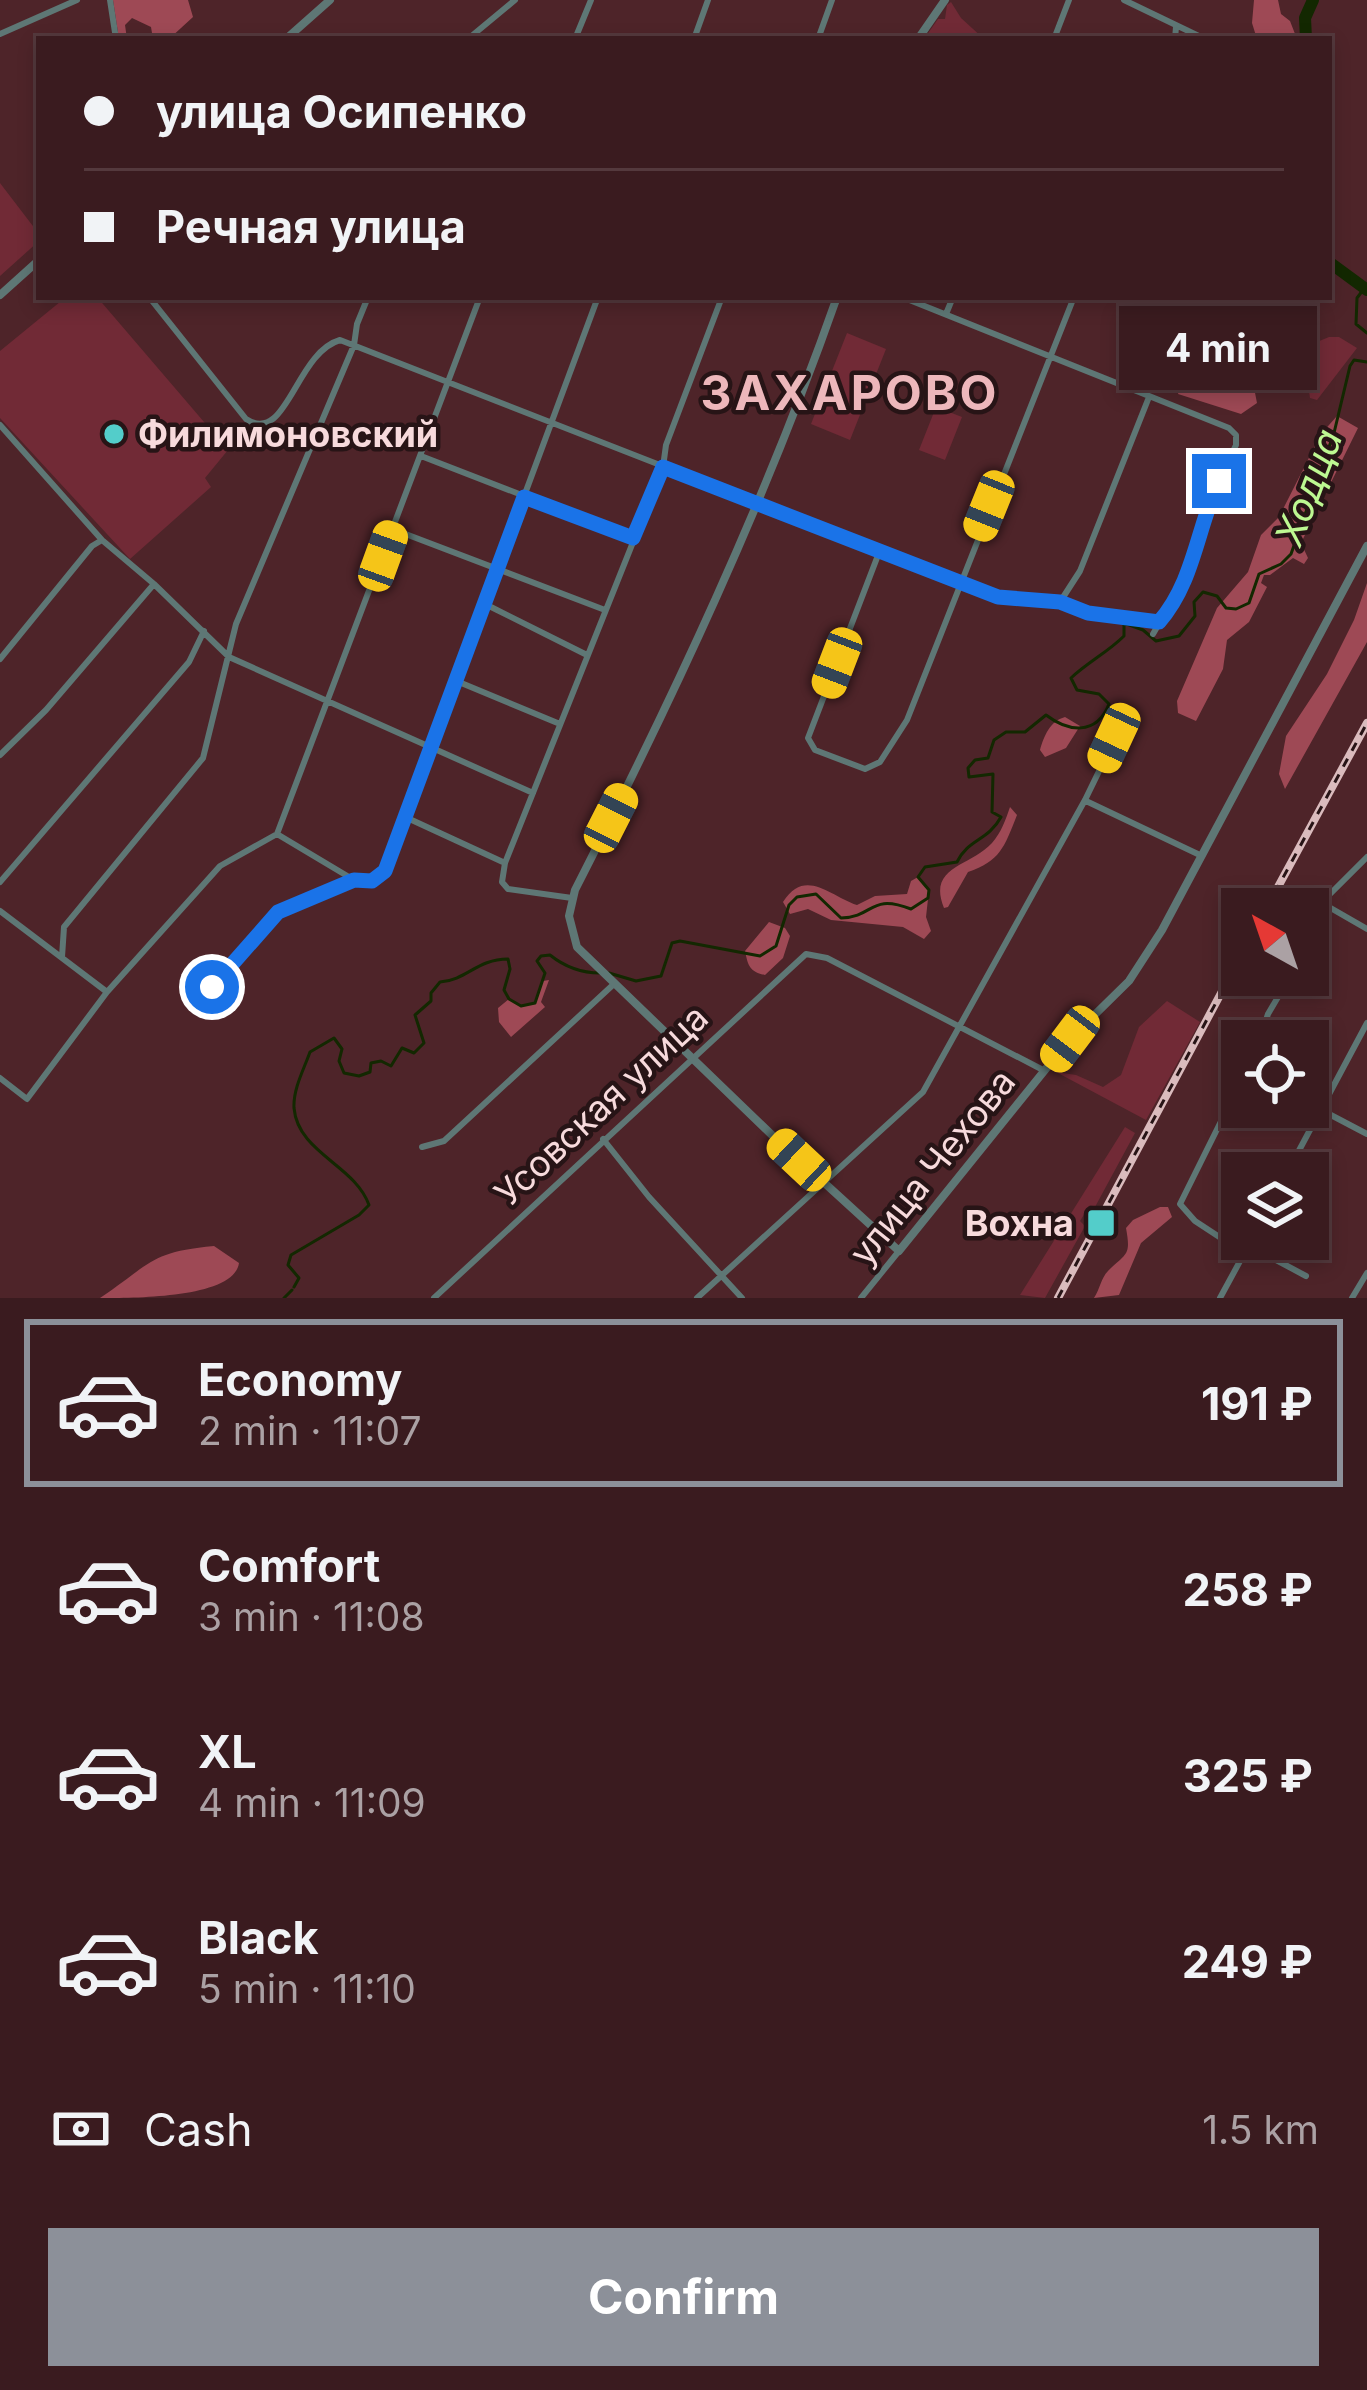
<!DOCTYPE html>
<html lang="en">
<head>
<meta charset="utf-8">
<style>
	body { margin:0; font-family:Inter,sans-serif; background:#45282c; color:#f1f3f6; height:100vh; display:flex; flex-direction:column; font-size:45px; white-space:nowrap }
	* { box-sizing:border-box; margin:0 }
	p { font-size:39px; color:#aba1a4 }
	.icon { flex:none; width:66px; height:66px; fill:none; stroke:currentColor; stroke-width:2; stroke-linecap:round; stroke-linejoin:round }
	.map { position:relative; height:1298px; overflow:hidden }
	.details { display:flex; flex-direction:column; background:#3a1b1f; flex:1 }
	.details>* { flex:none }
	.top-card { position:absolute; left:36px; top:36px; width:1296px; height:264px; border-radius:0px; box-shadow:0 6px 18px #0003,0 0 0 3px #54393d; display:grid; align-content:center; height:264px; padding:0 48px; background:#3a1b1f }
	.needle { width:78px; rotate:320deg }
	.fabs { position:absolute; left:1221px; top:888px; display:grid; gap:24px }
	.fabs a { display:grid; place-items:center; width:108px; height:108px; border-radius:0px; background:#3a1b1f; box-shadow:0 6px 18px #0003,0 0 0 3px #54393d; font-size:60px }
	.end { position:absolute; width:54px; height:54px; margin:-27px; border:15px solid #1a73e8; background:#fff; box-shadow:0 0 0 6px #fff }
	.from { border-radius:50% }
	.bubble { position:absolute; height:84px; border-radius:0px; background:#3a1b1f; box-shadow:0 6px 18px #0003,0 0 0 3px #54393d; font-size:39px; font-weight:700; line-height:84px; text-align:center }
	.car { position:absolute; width:36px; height:72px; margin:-36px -18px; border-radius:15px; box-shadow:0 0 9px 3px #0007; background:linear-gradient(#f5c518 24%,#345 0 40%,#f5c518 0 76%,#345 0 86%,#f5c518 0) }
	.top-card b { display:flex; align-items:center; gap:42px; height:114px; font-size:45px }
	.top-card b+b { border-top:3px solid #54393d }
	.top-card i { width:30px; height:30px; background:#f1f3f6 }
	ul { padding:21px 0 0; list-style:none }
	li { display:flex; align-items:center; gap:36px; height:168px; margin:0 24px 18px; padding:0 24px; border:6px solid transparent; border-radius:0px }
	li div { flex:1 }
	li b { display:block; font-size:45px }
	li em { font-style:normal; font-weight:700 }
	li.current { border-color:#8c9099 }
	li>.icon { width:108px; height:108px; stroke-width:1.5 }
	.pay { display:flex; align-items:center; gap:30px; height:132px; padding:0 48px; font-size:45px }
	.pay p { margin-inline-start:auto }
	.cta { display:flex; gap:24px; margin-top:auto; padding:24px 48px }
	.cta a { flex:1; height:138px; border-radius:0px; background:#8c9099; color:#fff; font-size:48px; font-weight:700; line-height:138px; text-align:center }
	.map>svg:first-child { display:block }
	.green { fill:#712a36 }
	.forest { fill:#9e4955 }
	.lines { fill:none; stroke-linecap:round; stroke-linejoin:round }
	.stream { stroke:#132801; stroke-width:3 }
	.river { stroke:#132801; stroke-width:12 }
	.minor { stroke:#5e7775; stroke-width:6 }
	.tertiary { stroke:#5e7775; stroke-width:8 }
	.rail-casing { stroke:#dabbbd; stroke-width:8 }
	.rail { stroke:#271416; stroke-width:3; stroke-dasharray:9; stroke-linecap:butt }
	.route { stroke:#1a73e8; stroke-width:15 }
	.poi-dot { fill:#53cdca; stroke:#271416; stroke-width:4.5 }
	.labels { text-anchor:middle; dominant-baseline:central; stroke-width:9; stroke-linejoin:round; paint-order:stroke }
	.poi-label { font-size:36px; font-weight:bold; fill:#f7dadc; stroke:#271416; text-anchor:start }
	.street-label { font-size:36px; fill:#f7dadc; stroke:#271416 }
	.water-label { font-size:39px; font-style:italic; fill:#bdf892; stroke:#271416 }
	.district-label { font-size:48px; font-weight:bold; letter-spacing:3px; fill:#edb7bb; stroke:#271416 }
</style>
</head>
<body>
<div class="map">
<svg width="1367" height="1298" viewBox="0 0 1367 1298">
	<rect width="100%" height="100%" fill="#4e2429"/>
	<!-- green -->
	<path class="green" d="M951 2 961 18 984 39H924L938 19H945L947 5Z
		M0 183 39 234V241L0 276Z
		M66 297H97L228 450 205 478 211 487 130 559 0 418V351Z
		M847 333 886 349 850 440 811 424Z
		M1329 337H1339L1357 348 1317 400 1310 398 1306 371 1317 342Z
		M936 407 962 417 945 460 919 450Z
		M1167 1001 1200 1022 1146 1120 1056 1072 1076 1075 1103 1087 1121 1075 1139 1027Z
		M1125 1127 1135 1133 1095 1207 1090 1205 1080 1221 1085 1226 1045 1298 1020 1295Z"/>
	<!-- forest -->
	<path class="forest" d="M113 0H188L193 17 169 39H153L151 27 132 18 125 25 127 39H119Z
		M1254 0H1278L1281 14 1290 21 1297 39H1257L1252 23Z
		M1247 352 1257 403 1241 414 1178 394C1187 370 1223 356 1247 352Z
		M1337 416 1358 428 1301 543 1308 558 1304 564 1293 558 1270 575H1264L1261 583 1267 587 1249 622 1227 640 1223 669 1196 721 1178 713 1177 701 1217 608 1248 572 1261 535 1279 517 1321 434Z
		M1367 583V642L1285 789 1279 774 1286 736 1327 674 1354 620Z
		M1065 717 1080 726 1066 748 1045 757 1040 750C1044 736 1050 721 1065 717Z
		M1010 807 1017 815C1004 848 1000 861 968 872L948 907 944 908C927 866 970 867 992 843 1001 833 1006 819 1010 807Z
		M918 877 929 890 926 917 931 931 924 939 903 927 831 920 808 909 790 914 783 902C805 867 830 896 857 905L875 896 907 894 911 881Z
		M769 922 785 928 790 936 783 958 765 975C750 972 748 966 745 951Z
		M549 980 541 1002 545 1007 511 1037 499 1022 498 1008 509 999 521 1006 534 1003 543 981Z
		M1160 1207H1168L1172 1217 1141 1243 1119 1295 1094 1298C1100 1289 1101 1278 1108 1271 1127 1252 1131 1256 1126 1228L1133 1220Z
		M214 1246 239 1263C234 1298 137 1298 100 1298 151 1264 149 1252 214 1246Z"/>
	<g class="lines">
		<!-- stream -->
		<path class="stream" d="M1363 290 1357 298 1356 324 1367 333
			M609 973 636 981 661 976 672 943 680 941 760 956 776 946 789 905 797 897 816 894 841 918C875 917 869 893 911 909L928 898 929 890 918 877 925 867 957 862C968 839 988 841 1001 817L992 812 993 774 969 777 968 768 975 760 988 758 994 740 1006 732H1025L1046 715C1067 731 1096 737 1109 704L1099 694 1077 690 1071 678C1088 662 1108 652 1124 636V623L1143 630 1156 641 1179 636 1195 616 1194 602 1203 592 1217 596 1226 608 1236 609 1249 603 1259 574 1281 564 1291 554 1334 433 1350 366 1354 360 1367 362
			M294 1287 299 1278 288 1265 291 1255 359 1215 369 1205C355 1165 298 1153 294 1108 293 1089 304 1069 310 1052L334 1038 342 1049 339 1061 344 1073 359 1076 370 1072 371 1063 381 1061 391 1066 402 1048 414 1053 424 1043 415 1015 431 1001V993L440 982C467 980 477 959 508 959L510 969 504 990 509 999 521 1006 535 1003 545 973 537 961 541 956 550 955C565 967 580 973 600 973
			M284 1298 292 1290"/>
		<!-- river -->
		<path class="river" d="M1306 39 1305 18 1313 0
			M1329 262 1367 290"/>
		<!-- minor -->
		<path class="minor" d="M110 0 116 39
			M1124 0 1205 39
			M0 34 77 0
			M468 39 515 0
			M575 39 591 0
			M694 39 708 0
			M818 39 832 0
			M1054 39 1069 0
			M1175 39 1176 27
			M149 297 246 419C287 446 295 353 340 340L998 597 1060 602 1088 613 1159 623
			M902 297 1229 428 1236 435V445L1202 517 1189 572 1153 634
			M946 314 953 297
			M0 425 102 540 154 584 229 657 533 793
			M421 456 633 538
			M395 530 605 610
			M880 550 808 738 815 750 865 769 880 762 907 720 1074 297
			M1060 602 1080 571 1149 397
			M483 603 587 655
			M0 659 92 546 102 540
			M454 680 560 724
			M0 755 46 710 154 584
			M1086 801 1202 856
			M403 816 505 863
			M277 834 480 297
			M277 834 354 880
			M0 882 189 662 204 631
			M1308 895 1367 929
			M572 898 508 889 502 882 505 863 663 467 666 445 722 297
			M0 911 107 992
			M1308 947 1322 902 1367 857
			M62 957 64 927 203 758 236 624 354 345 357 324 368 297
			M207 991 278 912 354 880 372 881 385 871 598 297
			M1259 1041 1268 1014 1291 975
			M0 1078 27 1099 107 992 220 866 277 834
			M1242 1079 1180 1204 1195 1221 1227 1242 1248 1245 1306 1276
			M1308 1103 1367 1134
			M603 1139 649 1197 742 1298
			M422 1147 444 1141 615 983
			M1287 1173 1367 1023
			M434 1298 806 954 827 958 1045 1071
			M697 1298 923 1092 1085 800 1124 720
			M861 1298 899 1251
			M1220 1298 1252 1239
			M1352 1298 1367 1273"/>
		<!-- tertiary -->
		<path class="tertiary" d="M286 39 330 0
			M918 39 945 0
			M0 295 39 260
			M837 297C765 502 674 696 575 890L569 916 577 947 773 1136 899 1251 1070 1039 1129 981 1162 930 1367 546"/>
		<!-- rail casing -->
		<g class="rail-casing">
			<path id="rail" d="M1266 909 1367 723
				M1058 1298 1242 954"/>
		</g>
		<!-- rail -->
		<use href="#rail" class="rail"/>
	</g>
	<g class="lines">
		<!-- route -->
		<path class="route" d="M212 987 278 912 354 880 372 881 385 871 524 497 633 538 663 467 998 597 1060 602 1088 613 1159 622C1194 582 1197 528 1219 481"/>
	</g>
	<!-- markers -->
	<g class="poi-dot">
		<circle cx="114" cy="434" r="12"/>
		<rect x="1086" y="1208" width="30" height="30" rx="6"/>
	</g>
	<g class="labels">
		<!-- poi labels -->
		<g class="poi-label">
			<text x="138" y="434">Филимоновский</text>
			<text x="1074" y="1223" text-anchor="end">Вохна</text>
		</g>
		<!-- street labels -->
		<g class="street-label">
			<text transform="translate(601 1105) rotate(-43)">Усовская улица</text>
			<text transform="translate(932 1167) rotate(-51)">улица Чехова</text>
		</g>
		<!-- water labels -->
		<g class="water-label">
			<text transform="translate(1308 487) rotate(-69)">Ходца</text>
		</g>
		<!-- district labels -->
		<g class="district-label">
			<text x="850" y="392">ЗАХАРОВО</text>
		</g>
	</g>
</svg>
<div class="fabs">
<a><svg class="needle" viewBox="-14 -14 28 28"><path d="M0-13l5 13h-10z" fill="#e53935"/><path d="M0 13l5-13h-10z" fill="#aba1a4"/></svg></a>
<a><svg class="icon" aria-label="locate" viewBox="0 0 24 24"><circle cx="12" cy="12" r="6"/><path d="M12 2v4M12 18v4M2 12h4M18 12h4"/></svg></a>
<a><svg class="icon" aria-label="layers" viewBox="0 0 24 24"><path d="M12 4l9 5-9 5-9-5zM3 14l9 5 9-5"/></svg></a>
</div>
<i class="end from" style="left:212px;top:987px"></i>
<i class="end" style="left:1219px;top:481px"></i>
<div class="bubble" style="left:1119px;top:306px;width:198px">4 min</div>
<i class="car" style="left:989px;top:506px;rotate:202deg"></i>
<i class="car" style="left:383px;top:556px;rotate:20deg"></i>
<i class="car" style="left:837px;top:663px;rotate:201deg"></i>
<i class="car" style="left:1114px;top:738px;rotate:205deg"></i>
<i class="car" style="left:611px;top:818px;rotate:27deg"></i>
<i class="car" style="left:1070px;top:1039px;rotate:217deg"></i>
<i class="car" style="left:799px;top:1160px;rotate:313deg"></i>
<div class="top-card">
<b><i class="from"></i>улица Осипенко</b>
<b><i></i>Речная улица</b>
</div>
</div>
<section class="details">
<ul>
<li class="current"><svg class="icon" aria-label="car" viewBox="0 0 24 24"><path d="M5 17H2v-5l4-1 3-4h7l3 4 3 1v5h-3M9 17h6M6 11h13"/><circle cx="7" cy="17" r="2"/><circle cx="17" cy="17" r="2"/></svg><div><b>Economy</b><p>2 min · 11:07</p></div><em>191 ₽</em></li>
<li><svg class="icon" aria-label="car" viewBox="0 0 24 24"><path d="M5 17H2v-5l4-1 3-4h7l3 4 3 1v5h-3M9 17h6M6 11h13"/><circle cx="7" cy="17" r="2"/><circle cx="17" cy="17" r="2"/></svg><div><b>Comfort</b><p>3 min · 11:08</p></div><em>258 ₽</em></li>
<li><svg class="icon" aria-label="car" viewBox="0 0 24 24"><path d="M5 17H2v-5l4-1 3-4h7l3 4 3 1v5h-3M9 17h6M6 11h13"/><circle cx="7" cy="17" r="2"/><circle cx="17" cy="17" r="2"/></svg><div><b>XL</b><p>4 min · 11:09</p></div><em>325 ₽</em></li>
<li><svg class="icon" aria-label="car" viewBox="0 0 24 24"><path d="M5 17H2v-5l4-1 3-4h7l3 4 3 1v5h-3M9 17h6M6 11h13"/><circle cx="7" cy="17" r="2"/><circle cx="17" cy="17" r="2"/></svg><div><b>Black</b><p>5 min · 11:10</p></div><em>249 ₽</em></li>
</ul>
<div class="pay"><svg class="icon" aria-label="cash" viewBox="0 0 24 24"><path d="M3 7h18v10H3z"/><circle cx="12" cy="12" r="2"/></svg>Cash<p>1.5 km</p></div>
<div class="cta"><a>Confirm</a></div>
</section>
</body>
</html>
